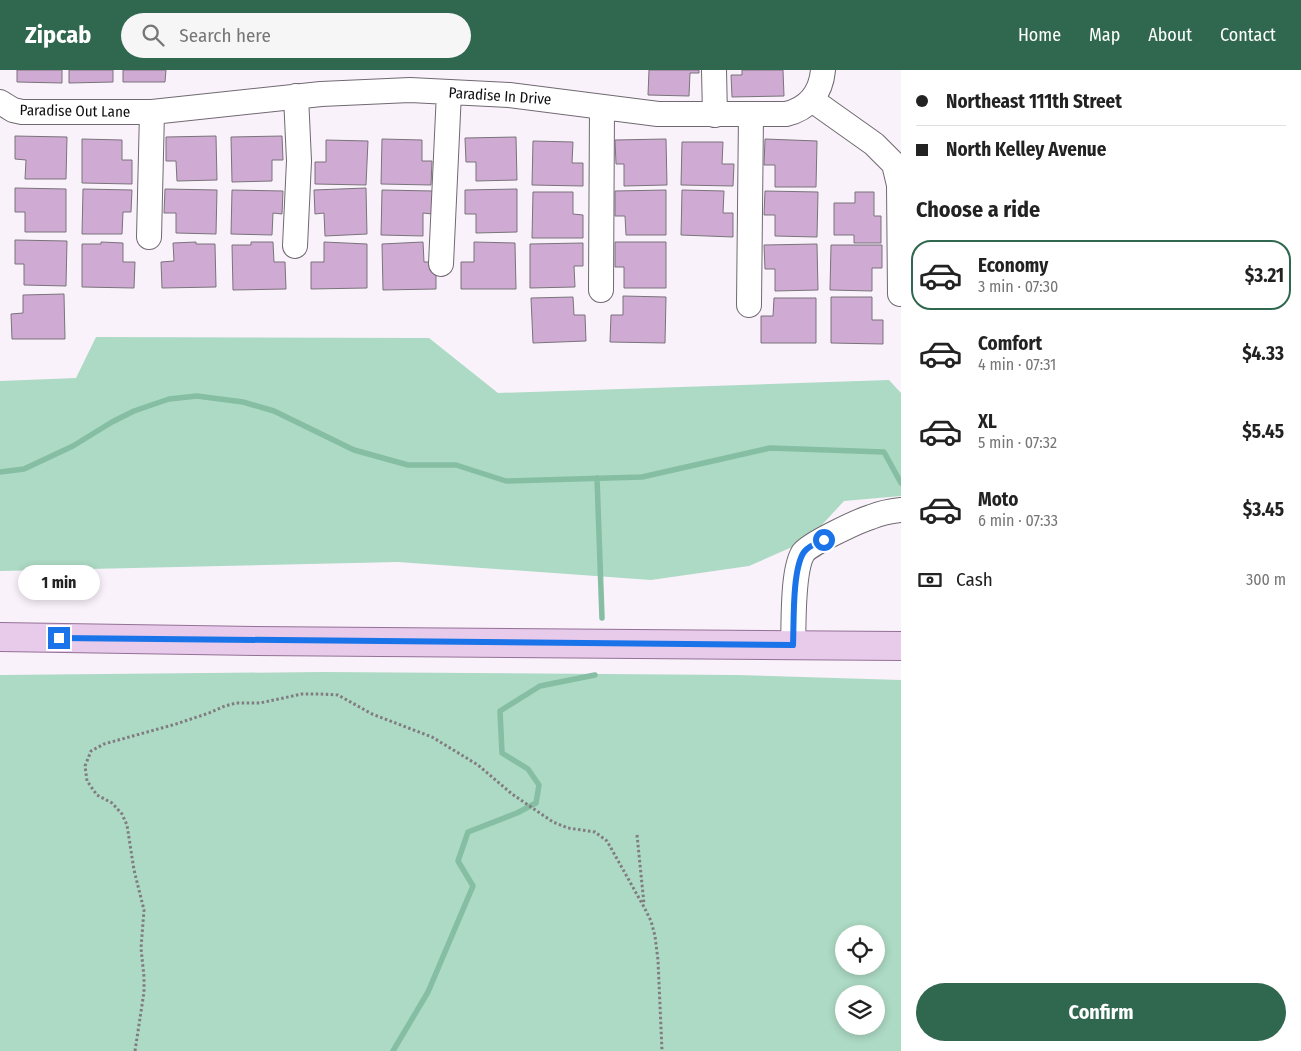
<!DOCTYPE html>
<html lang="en">
<head>
<meta charset="utf-8">
<style>
	body { margin:0; font-family:"Fira Sans Condensed",sans-serif; background:#f6f6f6; color:#222; height:100vh; display:flex; flex-direction:column; font-size:19px; white-space:nowrap }
	* { box-sizing:border-box; margin:0 }
	p { font-size:16px; color:#767676 }
	.icon { flex:none; width:28px; height:28px; fill:none; stroke:currentColor; stroke-width:2; stroke-linecap:round; stroke-linejoin:round }
	.map { position:relative; flex:1; overflow:hidden }
	.sheet { display:flex; flex-direction:column; background:#fff; width:400px }
	.sheet>* { flex:none }
	.hud { display:grid; align-content:center; height:110px; padding:0 15px; background:#fff }
	.controls { position:absolute; left:835px; top:855px; display:grid; gap:10px }
	.controls a { display:grid; place-items:center; width:50px; height:50px; border-radius:50%; background:#fff; box-shadow:0 2px 8px #0003; font-size:25px }
	.end { position:absolute; width:22px; height:22px; margin:-11px; border:6px solid #1a73e8; background:#fff; box-shadow:0 0 0 2px #fff }
	.from { border-radius:50% }
	.bubble { position:absolute; height:35px; border-radius:18px; background:#fff; box-shadow:0 2px 8px #0003; font-size:16px; font-weight:700; line-height:35px; text-align:center }
	.hud b { display:flex; align-items:center; gap:18px; height:48px; font-size:19px }
	.hud b+b { border-top:1px solid #e0e0e0 }
	.hud i { width:12px; height:12px; background:#222 }
	ul { padding:0; list-style:none }
	li { display:flex; align-items:center; gap:15px; height:70px; margin:0 10px 8px; padding:0 5px; border:2px solid transparent; border-radius:20px }
	li div { flex:1 }
	li b { display:block; font-size:19px }
	li em { font-style:normal; font-weight:700 }
	li.current { border-color:#2f674f }
	li>.icon { width:45px; height:45px; stroke-width:1.5 }
	h2 { padding:0 15px; font-size:22px; line-height:60px }
	.pay { display:flex; align-items:center; gap:12px; height:55px; padding:0 15px; font-size:19px }
	.pay p { margin-inline-start:auto }
	.action { display:flex; gap:10px; margin-top:auto; padding:10px 15px }
	.action a { flex:1; height:58px; border-radius:30px; background:#2f674f; color:#fff; font-size:20px; font-weight:700; line-height:58px; text-align:center }
	header { display:flex; align-items:center; gap:30px; box-sizing:border-box; height:70px; padding:0 25px; background:#2f674f; color:#fff }
	header strong { font-size:24px }
	nav { display:flex; gap:28px; margin-inline-start:auto; font-size:18px }
	.search { width:350px; height:45px; background:#f6f6f6; display:flex; align-items:center; gap:12px; box-sizing:border-box; padding:0 18px; border-radius:28px; color:#767676; font-size:19px }
	main { display:flex; flex:1; min-height:0 }
	.map>svg:first-child { display:block }
	.green { fill:#addac4; fill-rule:evenodd }
	.lines { fill:none; stroke-linecap:round; stroke-linejoin:round }
	.stream { stroke:#85bea2; stroke-width:5.5 }
	.building { fill:#cfaad3; stroke:#7a737b }
	.minor-casing { stroke:#706971; stroke-width:26 }
	.major-casing { stroke:#927195; stroke-width:30 }
	.path { stroke:#817c82; stroke-width:3; stroke-dasharray:2.5 2.5; stroke-linecap:butt }
	.minor { stroke:#fff; stroke-width:24 }
	.major { stroke:#e8caeb; stroke-width:28 }
	.route { stroke:#1a73e8; stroke-width:6 }
	.labels { text-anchor:middle; dominant-baseline:central; stroke-width:4.5; stroke-linejoin:round; paint-order:stroke }
	.street-label { font-size:15px; fill:#0f0d10; stroke:#fff }
</style>
</head>
<body>
<header>
<strong>Zipcab</strong>
<div class="search"><svg class="icon" aria-label="search" viewBox="0 0 24 24"><circle cx="10" cy="10" r="6"/><path d="M15 15l6 6"/></svg>Search here</div>
<nav><a>Home</a><a>Map</a><a>About</a><a>Contact</a></nav>
</header>
<main>
<div class="map">
<svg width="901" height="981" viewBox="0 0 901 981">
	<rect width="100%" height="100%" fill="#faf2fb"/>
	<!-- green -->
	<path class="green" d="M96 267 429 268 498 323 889 310 901 323V426L844 431 808 470 749 496 651 510 398 492 0 501V311L76 308Z
		M323 602 737 605 901 610V981H0V605ZM844 864H876V896H844ZM844 924H876V956H844Z"/>
	<g class="lines">
		<!-- stream -->
		<path class="stream" d="M0 402 24 399 73 376 112 352 134 341 169 329 197 326 243 332 274 341 354 380 408 395H456L506 411 642 407 770 378 884 382 901 413
			M597 408 602 548
			M393 981 428 922 473 816 458 791 468 762 517 743 536 733 539 715 528 699 502 683 500 641 540 616 595 605"/>
	</g>
	<!-- building -->
	<path class="building" d="M17 0H62V13L17 12Z
		M69 0H113V12L69 13Z
		M123 0H166L165 12H123Z
		M649 0H699V3H690L689 26 648 25Z
		M742 0H783L784 26 732 27 731 5H742Z
		M15 66 67 67 66 109H25L26 90 15 89Z
		M216 66 217 110 177 111 176 91H166V67Z
		M282 66 283 90H272V111L232 112 231 67Z
		M516 67 517 110 476 111V92H466L465 68Z
		M82 69 122 70V90H132V114L82 113Z
		M382 69 422 70V91H432L431 115 381 114Z
		M666 69 667 115 624 116V94H616L615 70Z
		M765 69 817 71 816 117H775V95H764Z
		M326 70 368 71 366 115 315 114V92H326Z
		M533 71 573 72 572 93H583V116L532 115Z
		M682 72H723L722 94H734L733 116 681 115Z
		M15 118 66 119V162H25V142H15Z
		M366 118 367 164 325 166 324 143 315 144 314 120Z
		M83 119 132 120 131 142H123L122 164H82Z
		M165 119 217 120 216 164 176 163V143H164Z
		M517 119V162L476 163V144H465V120Z
		M232 120 283 121 282 144 273 143 272 165 231 164Z
		M382 120 433 121 432 144 423 143V166L381 165Z
		M666 120V165H626L625 146H615V121Z
		M682 120 724 121 723 143H733V167L681 165Z
		M765 121 818 122 817 167 775 166V145H764Z
		M533 122H573V144L583 145V168H532Z
		M855 122H874V146H881V173H854V165H834V133H855Z
		M15 170 67 171 66 216 24 215V194H15Z
		M101 172 123 173V192H135L134 218 82 217V174H101Z
		M196 172V174H215L216 217 162 218 161 192 174 191 173 173Z
		M251 172H273L274 192H285L286 219 233 220 232 175H251Z
		M324 172 367 174V218L311 219V192H324Z
		M423 172 424 192H436V219L383 220 382 174Z
		M474 172 515 173 516 219H461V192H474Z
		M615 172H666V218H624V197H615Z
		M583 173V196H574L575 217 530 218V174Z
		M817 174 818 220 775 221V199H765L764 175Z
		M831 175H882V198H872V221L830 220Z
		M64 224 65 269H12L11 244 23 243V225Z
		M623 226 666 227 665 273 610 272 611 245H623Z
		M573 227 574 245H585L586 271 533 273 531 228Z
		M831 227H872V250H883V274L831 273Z
		M774 228H816V273H761V246H773Z"/>
	<g class="lines">
		<!-- minor casing -->
		<g class="minor-casing">
			<path id="minor" d="M714 0 715 45
				M812 30 874 74 894 94 899 115 900 224
				M0 32 13 40 22 42H152L321 24 410 20 509 25 658 44H786C808 39 821 23 823 0
				M149 167 152 42
				M295 176 299 91 296 26
				M441 194 449 22
				M601 220 602 37
				M749 235 751 44
				M793 575C794 554 792 501 803 483 809 474 858 451 871 447 881 443 891 441 901 440"/>
		</g>
		<!-- major casing -->
		<g class="major-casing">
			<path id="major" d="M0 567 255 571 901 576"/>
		</g>
		<!-- path -->
		<path class="path" d="M637 765 644 834
			M135 981 144 922V907L141 878 144 840 134 800 127 755 122 744 112 733 97 725 87 711 85 696 91 681 104 674 176 654 209 643 225 636 236 633H260L302 624H320L338 625 372 644 432 667 478 695 512 724 553 752 568 758 595 762 607 771 644 837 651 851 655 866 658 890 662 981"/>
		<!-- minor -->
		<use href="#minor" class="minor"/>
		<!-- major -->
		<use href="#major" class="major"/>
	</g>
	<g class="lines">
		<!-- route -->
		<path class="route" d="M59 568 793 575C794 554 792 499 804 482 808 476 817 473 824 470"/>
	</g>
	<g class="labels">
		<!-- street labels -->
		<g class="street-label">
			<text transform="translate(500 26) rotate(4)">Paradise In Drive</text>
			<text transform="translate(75 41) rotate(1)">Paradise Out Lane</text>
		</g>
	</g>
</svg>
<div class="controls">
<a><svg class="icon" aria-label="locate" viewBox="0 0 24 24"><circle cx="12" cy="12" r="6"/><path d="M12 2v4M12 18v4M2 12h4M18 12h4"/></svg></a>
<a><svg class="icon" aria-label="layers" viewBox="0 0 24 24"><path d="M12 4l9 5-9 5-9-5zM3 14l9 5 9-5"/></svg></a>
</div>
<i class="end from" style="left:824px;top:470px"></i>
<i class="end" style="left:59px;top:568px"></i>
<div class="bubble" style="left:18px;top:495px;width:82px">1 min</div>
</div>
<section class="sheet">
<div class="hud">
<b><i class="from"></i>Northeast 111th Street</b>
<b><i></i>North Kelley Avenue</b>
</div>
<h2>Choose a ride</h2>
<ul>
<li class="current"><svg class="icon" aria-label="car" viewBox="0 0 24 24"><path d="M5 17H2v-5l4-1 3-4h7l3 4 3 1v5h-3M9 17h6M6 11h13"/><circle cx="7" cy="17" r="2"/><circle cx="17" cy="17" r="2"/></svg><div><b>Economy</b><p>3 min · 07:30</p></div><em>$3.21</em></li>
<li><svg class="icon" aria-label="car" viewBox="0 0 24 24"><path d="M5 17H2v-5l4-1 3-4h7l3 4 3 1v5h-3M9 17h6M6 11h13"/><circle cx="7" cy="17" r="2"/><circle cx="17" cy="17" r="2"/></svg><div><b>Comfort</b><p>4 min · 07:31</p></div><em>$4.33</em></li>
<li><svg class="icon" aria-label="car" viewBox="0 0 24 24"><path d="M5 17H2v-5l4-1 3-4h7l3 4 3 1v5h-3M9 17h6M6 11h13"/><circle cx="7" cy="17" r="2"/><circle cx="17" cy="17" r="2"/></svg><div><b>XL</b><p>5 min · 07:32</p></div><em>$5.45</em></li>
<li><svg class="icon" aria-label="car" viewBox="0 0 24 24"><path d="M5 17H2v-5l4-1 3-4h7l3 4 3 1v5h-3M9 17h6M6 11h13"/><circle cx="7" cy="17" r="2"/><circle cx="17" cy="17" r="2"/></svg><div><b>Moto</b><p>6 min · 07:33</p></div><em>$3.45</em></li>
</ul>
<div class="pay"><svg class="icon" aria-label="cash" viewBox="0 0 24 24"><path d="M3 7h18v10H3z"/><circle cx="12" cy="12" r="2"/></svg>Cash<p>300 m</p></div>
<div class="action"><a>Confirm</a></div>
</section>
</main>
</body>
</html>
